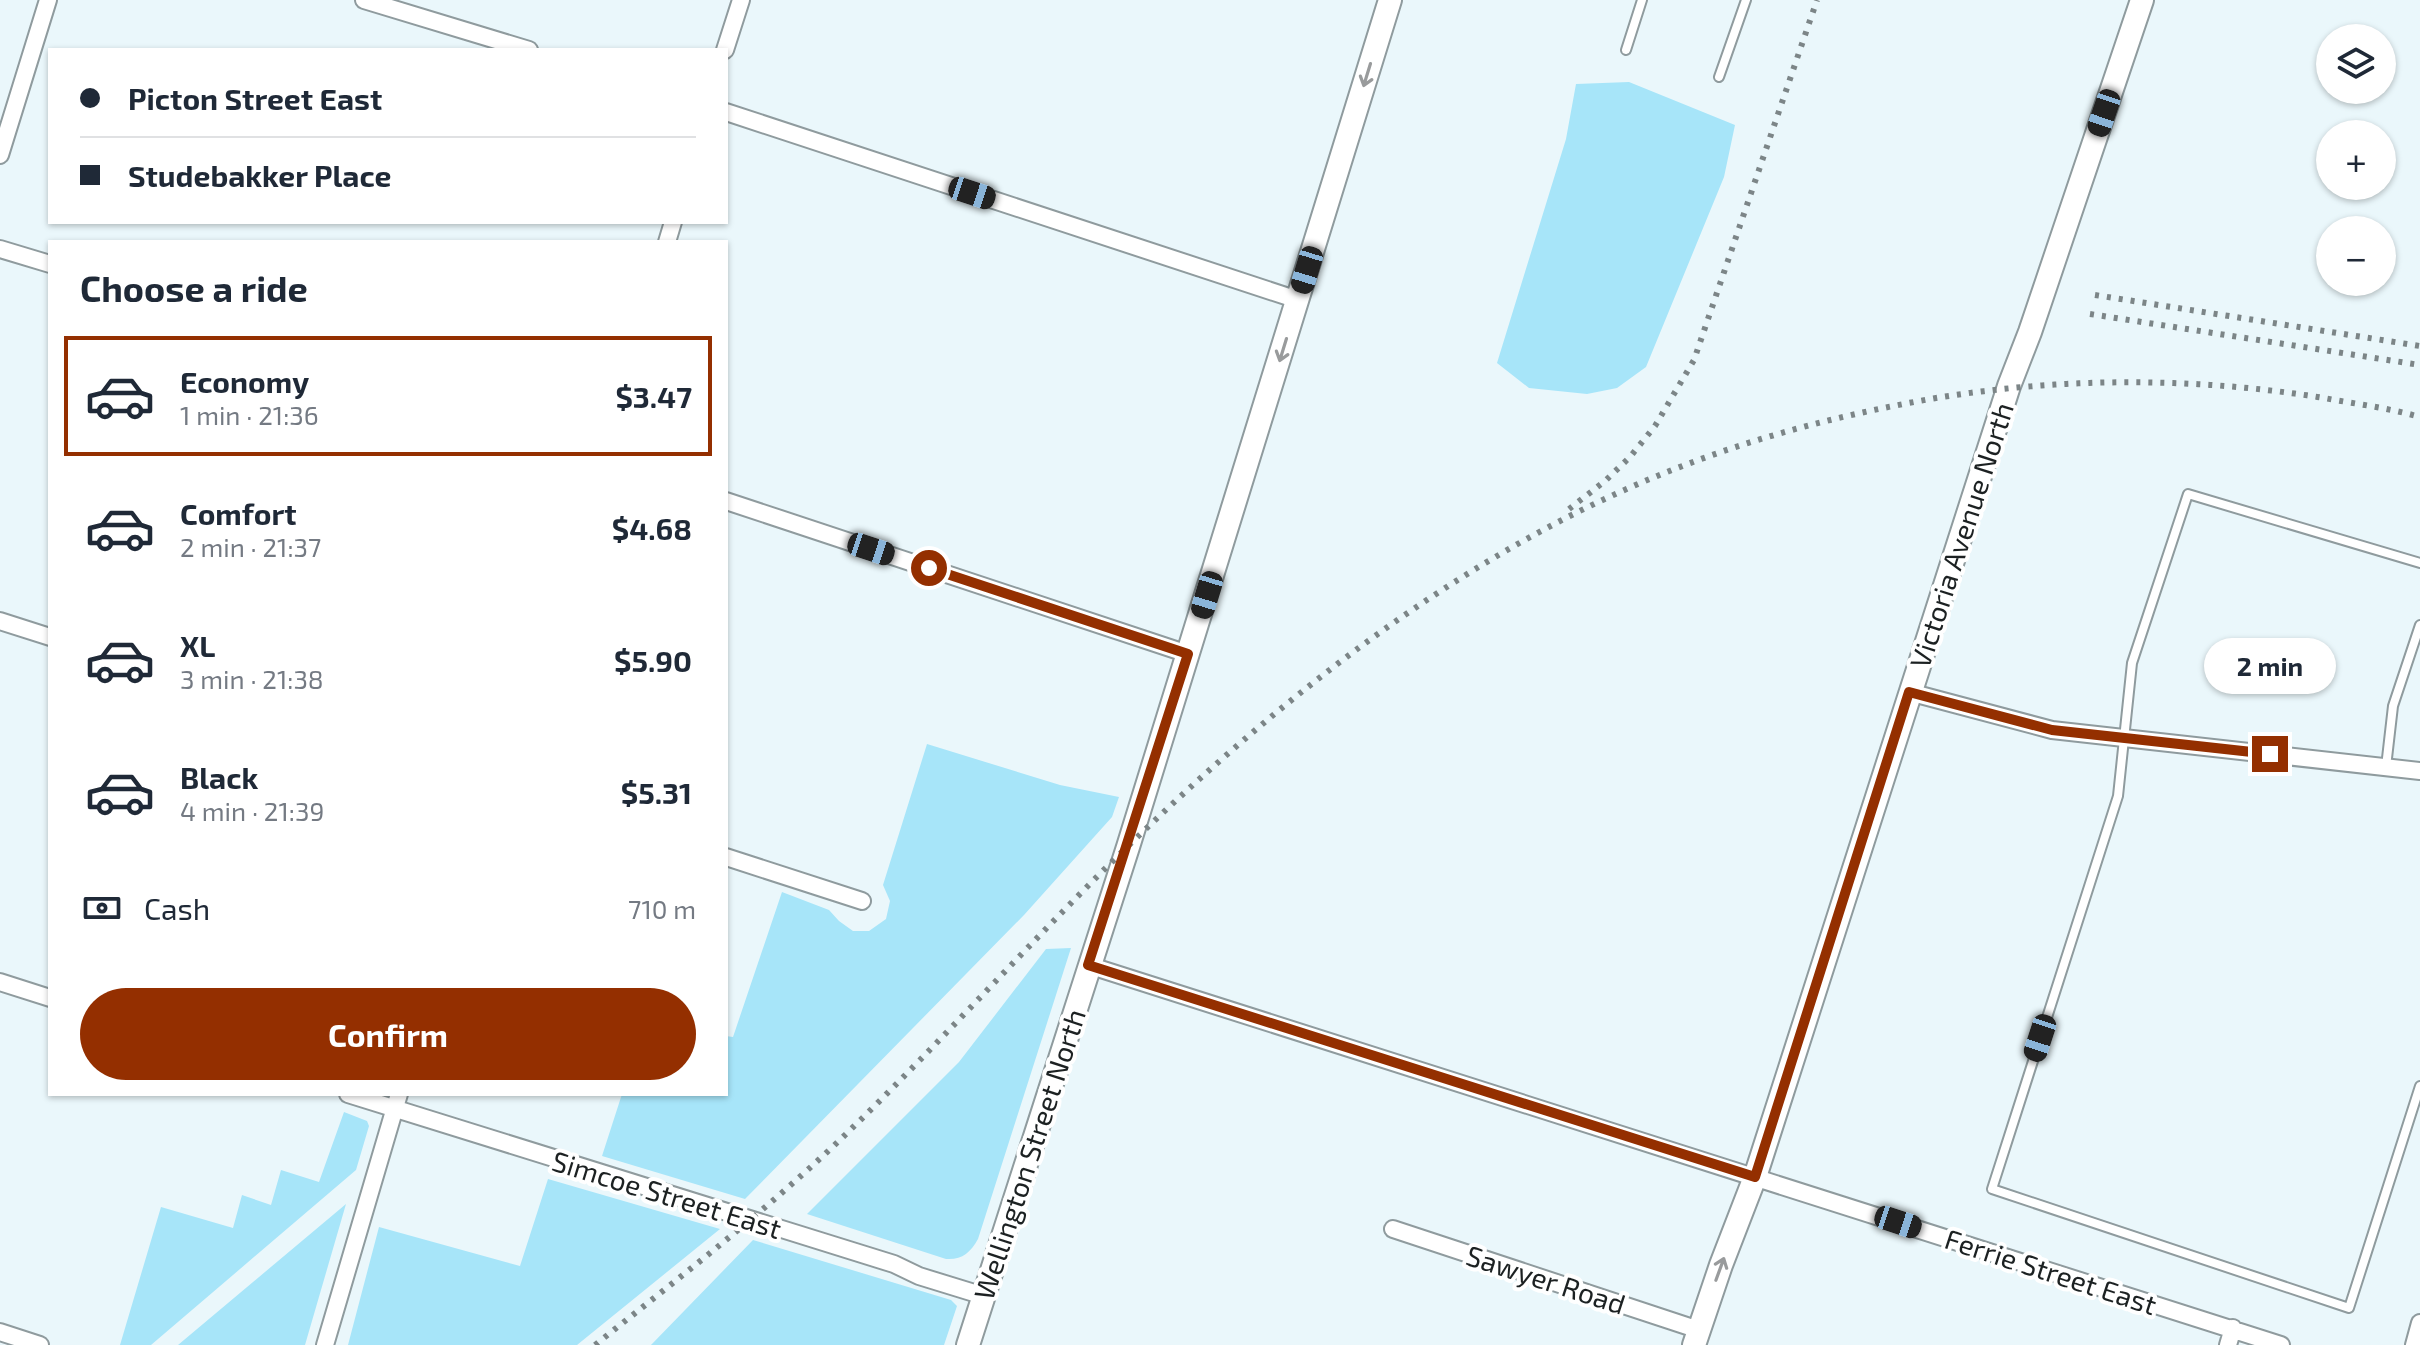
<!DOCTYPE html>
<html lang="en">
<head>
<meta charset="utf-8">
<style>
	body { margin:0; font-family:"Exo 2",sans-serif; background:#f6f6f7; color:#1f2937; height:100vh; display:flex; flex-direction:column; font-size:30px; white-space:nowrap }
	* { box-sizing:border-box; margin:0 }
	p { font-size:26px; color:#747a83 }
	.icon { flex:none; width:44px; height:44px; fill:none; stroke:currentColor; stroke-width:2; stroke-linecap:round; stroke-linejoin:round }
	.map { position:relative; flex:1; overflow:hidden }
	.details { position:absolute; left:48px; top:240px; width:680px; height:856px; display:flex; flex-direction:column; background:#fff; border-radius:0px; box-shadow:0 2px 6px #0004 }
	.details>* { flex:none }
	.hud { position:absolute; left:48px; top:48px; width:680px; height:176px; border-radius:0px; box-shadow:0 2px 6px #0004; display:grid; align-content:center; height:176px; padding:0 32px; background:#fff }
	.fabs { position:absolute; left:2316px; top:24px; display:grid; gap:16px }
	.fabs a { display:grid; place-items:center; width:80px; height:80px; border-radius:50%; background:#fff; box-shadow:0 2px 6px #0004; font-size:40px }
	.end { position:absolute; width:36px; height:36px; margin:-18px; border:10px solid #942f00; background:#fff; box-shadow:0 0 0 4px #fff }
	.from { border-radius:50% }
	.bubble { position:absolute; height:56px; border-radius:28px; background:#fff; box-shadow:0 2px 6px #0004; font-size:26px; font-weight:700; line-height:56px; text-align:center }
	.car { position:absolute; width:24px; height:48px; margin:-24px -12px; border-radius:10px; box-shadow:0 0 6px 2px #0007; background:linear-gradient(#222 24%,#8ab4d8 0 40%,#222 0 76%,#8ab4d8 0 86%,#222 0) }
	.hud b { display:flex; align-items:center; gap:28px; height:76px; font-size:30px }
	.hud b+b { border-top:2px solid #e0e1e3 }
	.hud i { width:20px; height:20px; background:#1f2937 }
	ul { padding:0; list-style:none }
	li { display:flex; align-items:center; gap:24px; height:120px; margin:0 16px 12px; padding:0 16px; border:4px solid transparent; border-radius:0px }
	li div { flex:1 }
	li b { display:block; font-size:30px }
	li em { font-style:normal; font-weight:700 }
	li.current { border-color:#942f00 }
	li>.icon { width:72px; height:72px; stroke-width:1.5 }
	h2 { padding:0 32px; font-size:36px; line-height:96px }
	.pay { display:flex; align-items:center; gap:20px; height:88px; padding:0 32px; font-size:30px }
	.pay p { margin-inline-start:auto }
	.button { display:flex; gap:16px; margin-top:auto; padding:16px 32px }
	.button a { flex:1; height:92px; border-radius:48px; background:#942f00; color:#fff; font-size:32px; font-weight:700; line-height:92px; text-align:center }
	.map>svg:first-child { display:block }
	.green { fill:#a7e5f9 }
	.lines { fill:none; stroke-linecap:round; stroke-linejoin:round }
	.lane-casing { stroke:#8f9b9e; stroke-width:12 }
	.street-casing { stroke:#8f9b9e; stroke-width:20 }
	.secondary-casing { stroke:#8f9b9e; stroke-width:26 }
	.lane { stroke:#fff; stroke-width:8 }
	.street { stroke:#fff; stroke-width:16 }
	.secondary { stroke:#fff; stroke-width:22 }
	.rail { stroke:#7c8587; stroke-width:6; stroke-dasharray:4 8; stroke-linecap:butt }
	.oneway { stroke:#999b9c }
	.route { stroke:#942f00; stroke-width:10 }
	.labels { text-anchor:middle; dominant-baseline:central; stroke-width:8; stroke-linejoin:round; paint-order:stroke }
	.street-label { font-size:28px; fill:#1c2122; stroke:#fff }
</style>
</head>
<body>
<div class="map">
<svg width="2420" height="1345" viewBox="0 0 2420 1345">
	<rect width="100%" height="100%" fill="#eaf7fb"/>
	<!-- green -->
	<path class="green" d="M1629 82 1735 125 1724 177 1646 367 1617 388 1587 394 1529 388 1497 363 1566 139 1576 84Z
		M927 744 1060 785 1119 797 1112 817 1024 915 745 1199 602 1156 622 1094H726V1036L733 1037 782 892 829 910 839 921 853 931H869L886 919 890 901 883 885Z
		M1071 948 978 1239C970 1253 962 1260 946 1259L807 1214 959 1062 1046 949Z
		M344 1112 367 1121 369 1126 356 1170 151 1345H120L161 1207 233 1228 242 1195 271 1205 281 1170 319 1182Z
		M548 1179 720 1229 577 1345H348L379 1227 520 1266Z
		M346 1204 305 1345H178Z
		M753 1240 951 1300 957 1306 944 1345H651Z"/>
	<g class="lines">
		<!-- lane casing -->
		<g class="lane-casing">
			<path id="lane" d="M1626 50 1642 0
				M1719 77 1746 0
				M2420 563 2188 494 2132 663 2118 796 1992 1189 2349 1308 2420 1086
				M2386 767 2393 706 2420 625"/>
		</g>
		<!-- street casing -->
		<g class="street-casing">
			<path id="street" d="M364 0 529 50
				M725 50 741 0
				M726 112 1298 300
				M0 155 48 0
				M667 242 673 222
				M0 249 50 264
				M726 501 1188 654
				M0 621 50 637
				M1909 692 2052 730 2420 771
				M726 857 862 901
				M1088 965 2281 1345
				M0 982 50 998
				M348 1094 894 1264 919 1276 984 1296
				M1393 1229 1699 1330
				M0 1332 40 1345
				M325 1345 399 1094
				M2228 1345 2233 1328
				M2414 1345 2420 1323"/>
		</g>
		<!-- secondary casing -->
		<g class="secondary-casing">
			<path id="secondary" d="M968 1345 1128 847 1390 0
				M1694 1345 1721 1265 1755 1177 2009 386 2030 332 2142 0"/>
		</g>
		<!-- lane -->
		<use href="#lane" class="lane"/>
		<!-- street -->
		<use href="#street" class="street"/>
		<!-- secondary -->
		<use href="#secondary" class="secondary"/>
		<!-- rail -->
		<path class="rail" d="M2095 295 2420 346
			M2090 314 2420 365
			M1569 509 1605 481 1630 457 1655 426 1694 360 1817 0
			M595 1345C680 1277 766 1211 844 1136 940 1043 1029 943 1125 849 1285 693 1473 545 1685 465 1766 434 1850 413 1936 398 2064 377 2196 377 2324 398 2356 404 2389 408 2420 417"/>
	</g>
	<!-- one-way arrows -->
	<defs><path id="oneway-shaft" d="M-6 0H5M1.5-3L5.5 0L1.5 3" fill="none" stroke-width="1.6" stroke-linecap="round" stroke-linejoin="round" transform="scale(2)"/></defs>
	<g class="oneway">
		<use href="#oneway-shaft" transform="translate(1367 75) rotate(107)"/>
		<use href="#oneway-shaft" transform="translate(1283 350) rotate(107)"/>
		<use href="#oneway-shaft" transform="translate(1720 1269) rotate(-70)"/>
	</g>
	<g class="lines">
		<!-- route -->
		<path class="route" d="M929 568 1188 654 1088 965 1755 1177 1909 692 2052 730 2270 754"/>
	</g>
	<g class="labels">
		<!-- street labels -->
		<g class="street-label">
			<text transform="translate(1961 535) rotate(-72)">Victoria Avenue North</text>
			<text transform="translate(1029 1154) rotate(-72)">Wellington Street North</text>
			<text transform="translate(667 1194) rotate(17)">Simcoe Street East</text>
			<text transform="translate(2051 1271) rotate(18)">Ferrie Street East</text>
			<text transform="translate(1546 1279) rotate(18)">Sawyer Road</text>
		</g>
	</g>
</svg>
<div class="fabs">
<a><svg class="icon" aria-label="layers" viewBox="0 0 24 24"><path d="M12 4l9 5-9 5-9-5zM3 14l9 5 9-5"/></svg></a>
<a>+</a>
<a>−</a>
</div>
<i class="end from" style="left:929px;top:568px"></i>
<i class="end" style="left:2270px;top:754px"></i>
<div class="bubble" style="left:2204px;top:638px;width:132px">2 min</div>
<i class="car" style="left:2104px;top:113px;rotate:199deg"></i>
<i class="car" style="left:972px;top:193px;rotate:108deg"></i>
<i class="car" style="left:1307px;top:270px;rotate:197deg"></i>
<i class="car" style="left:871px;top:549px;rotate:108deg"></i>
<i class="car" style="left:1207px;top:595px;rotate:197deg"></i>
<i class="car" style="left:2040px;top:1038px;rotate:198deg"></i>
<i class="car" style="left:1898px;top:1222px;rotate:108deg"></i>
<div class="hud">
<b><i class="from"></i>Picton Street East</b>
<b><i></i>Studebakker Place</b>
</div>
<section class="details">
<h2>Choose a ride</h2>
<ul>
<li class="current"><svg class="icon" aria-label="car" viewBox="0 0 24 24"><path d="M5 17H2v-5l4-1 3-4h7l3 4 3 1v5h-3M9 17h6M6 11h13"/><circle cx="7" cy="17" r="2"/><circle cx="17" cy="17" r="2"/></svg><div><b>Economy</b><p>1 min · 21:36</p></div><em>$3.47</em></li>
<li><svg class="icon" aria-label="car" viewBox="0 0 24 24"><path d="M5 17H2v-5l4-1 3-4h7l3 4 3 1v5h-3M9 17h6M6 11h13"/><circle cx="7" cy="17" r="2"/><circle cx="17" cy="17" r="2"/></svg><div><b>Comfort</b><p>2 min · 21:37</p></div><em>$4.68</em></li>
<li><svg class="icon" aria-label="car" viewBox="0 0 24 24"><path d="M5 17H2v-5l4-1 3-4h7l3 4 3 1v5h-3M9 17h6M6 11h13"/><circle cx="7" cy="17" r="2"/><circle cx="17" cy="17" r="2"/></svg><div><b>XL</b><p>3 min · 21:38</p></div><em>$5.90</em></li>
<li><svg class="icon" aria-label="car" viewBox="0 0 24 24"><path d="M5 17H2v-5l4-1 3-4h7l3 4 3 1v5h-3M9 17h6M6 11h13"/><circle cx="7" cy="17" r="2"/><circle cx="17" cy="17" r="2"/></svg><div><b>Black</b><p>4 min · 21:39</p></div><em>$5.31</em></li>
</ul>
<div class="pay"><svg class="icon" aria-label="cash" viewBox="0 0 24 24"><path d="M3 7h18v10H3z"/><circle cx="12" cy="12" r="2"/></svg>Cash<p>710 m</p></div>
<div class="button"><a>Confirm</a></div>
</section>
</div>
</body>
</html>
